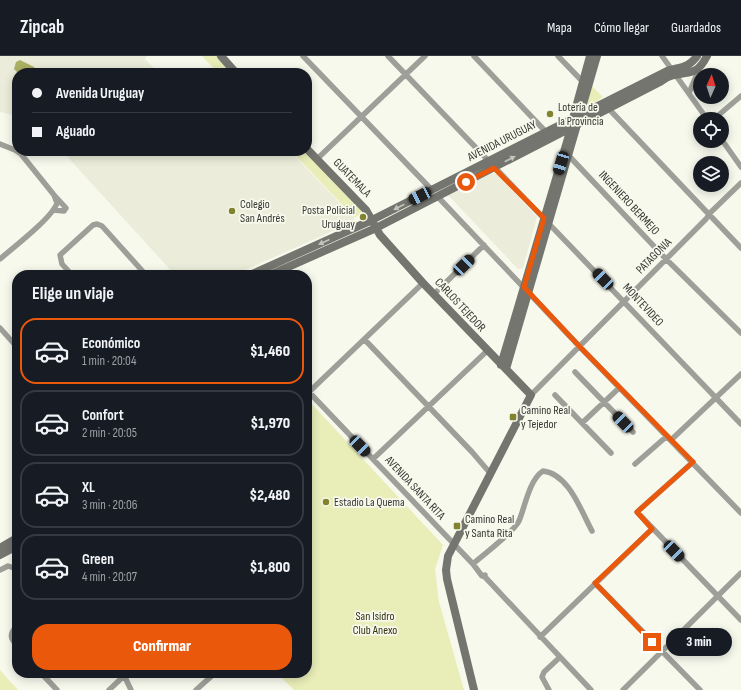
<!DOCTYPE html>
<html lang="es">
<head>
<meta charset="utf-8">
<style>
	body { margin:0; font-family:"Sofia Sans Condensed",sans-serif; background:#20242c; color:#f1f3f6; height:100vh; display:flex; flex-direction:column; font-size:15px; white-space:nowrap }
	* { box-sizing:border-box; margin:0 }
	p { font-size:13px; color:#9ea1a6 }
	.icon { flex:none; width:22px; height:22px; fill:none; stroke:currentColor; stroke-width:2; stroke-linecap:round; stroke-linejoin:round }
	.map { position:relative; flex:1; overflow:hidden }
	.sheet { position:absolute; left:12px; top:214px; width:300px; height:408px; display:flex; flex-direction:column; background:#171b24; border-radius:16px; box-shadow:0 2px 10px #0003 }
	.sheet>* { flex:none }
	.banner { position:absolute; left:12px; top:12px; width:300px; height:88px; border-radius:16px; box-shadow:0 2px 10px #0003; display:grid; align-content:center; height:88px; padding:0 20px; background:#171b24 }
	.needle { width:26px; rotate:3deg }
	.tools { position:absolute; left:693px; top:12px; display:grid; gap:8px }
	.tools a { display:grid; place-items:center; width:36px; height:36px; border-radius:50%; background:#171b24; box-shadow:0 2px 10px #0003; font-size:20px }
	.end { position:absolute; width:18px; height:18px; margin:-9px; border:5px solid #ea580c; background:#fff; box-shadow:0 0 0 2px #fff }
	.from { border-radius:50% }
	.bubble { position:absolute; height:28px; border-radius:14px; background:#171b24; box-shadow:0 2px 10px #0003; font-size:13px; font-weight:800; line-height:28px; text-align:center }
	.car { position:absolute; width:12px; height:24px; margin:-12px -6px; border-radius:5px; box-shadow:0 0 3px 1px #0007; background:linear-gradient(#222 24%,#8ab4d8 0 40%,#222 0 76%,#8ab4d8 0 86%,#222 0) }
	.banner b { display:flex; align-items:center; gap:14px; height:38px; font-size:15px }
	.banner b+b { border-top:1px solid #363941 }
	.banner i { width:10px; height:10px; background:#f1f3f6 }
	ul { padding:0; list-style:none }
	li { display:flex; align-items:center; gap:12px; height:66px; margin:0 8px 6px; padding:0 12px; border:2px solid #363941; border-radius:16px }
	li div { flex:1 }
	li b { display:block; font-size:15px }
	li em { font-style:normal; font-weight:800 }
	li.selected { border-color:#ea580c }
	li>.icon { width:36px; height:36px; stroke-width:1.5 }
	h2 { padding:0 20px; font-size:18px; line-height:48px }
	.action { display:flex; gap:8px; margin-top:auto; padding:8px 20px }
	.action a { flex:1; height:46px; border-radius:16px; background:#ea580c; color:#fff; font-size:16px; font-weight:800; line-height:46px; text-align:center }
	header { display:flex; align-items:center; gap:24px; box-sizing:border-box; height:56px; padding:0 20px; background:#171b24; border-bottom:1px solid #363941 }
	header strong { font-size:19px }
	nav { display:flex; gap:22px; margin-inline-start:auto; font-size:14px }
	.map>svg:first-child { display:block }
	.built { fill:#ebedda }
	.green { fill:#e9edb8 }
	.water { fill:#acb062 }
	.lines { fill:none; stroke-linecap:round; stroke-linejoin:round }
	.street { stroke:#9f9f9a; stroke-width:5.5 }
	.secondary { stroke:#74756e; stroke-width:8 }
	.oneway { fill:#c3c4ba }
	.route { stroke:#ea580c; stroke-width:5 }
	.poi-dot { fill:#81832e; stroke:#f8f9ed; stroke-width:1.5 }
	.labels { text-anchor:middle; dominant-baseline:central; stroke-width:3.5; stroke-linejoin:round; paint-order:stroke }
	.poi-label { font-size:12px; fill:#363632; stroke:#f8f9ed; text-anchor:start }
	.street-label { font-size:12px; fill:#363632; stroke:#f8f9ed }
	.park-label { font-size:12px; fill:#323311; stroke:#f8f9ed }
</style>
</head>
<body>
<header>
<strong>Zipcab</strong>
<nav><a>Mapa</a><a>Cómo llegar</a><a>Guardados</a></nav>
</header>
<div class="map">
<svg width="741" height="634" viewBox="0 0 741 634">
	<rect width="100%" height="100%" fill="#f8f9ed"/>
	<!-- built -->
	<path class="built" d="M0 0H147L145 3 159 17H17V60L0 56Z
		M62 95H290L354 162 353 166 234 219H175Z
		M492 117 497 118 537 161 523 212 518 213 448 139Z"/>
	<!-- green -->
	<path class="green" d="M202 0H219L235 17H218Z
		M592 30 603 41 589 50 587 48Z
		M291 95H307L364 154 355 162Z
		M307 343 443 489 435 513 439 546 464 634H294L277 617H307Z
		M0 614 18 634H0Z"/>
	<!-- water -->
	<path class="water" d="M20 4 34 11 40 17H18L14 13 16 6Z"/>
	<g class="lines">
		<!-- street -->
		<path class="street" d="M303 0 432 134
			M388 0 741 368
			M474 0 546 76
			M558 0 584 27
			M662 0 707 63
			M689 37 700 11
			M608 52 741 192
			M714 63 741 40
			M722 84 741 111
			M0 88 15 94 21 98 54 139 57 147C52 162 14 191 0 203
			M569 100 666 203 741 277
			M317 103 425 0
			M437 140 580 291 741 457
			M53 154 64 155 66 152 54 139
			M72 219 62 208 60 199 93 169 97 168 102 170 146 219
			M434 238 484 189
			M17 242V249
			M0 272 17 291
			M365 284 472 396 490 417
			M575 316 633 376
			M307 334 473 508 482 520 485 521
			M309 336 423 227
			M531 339 706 163 711 156 741 127
			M555 339 611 397
			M582 367 619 332
			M671 384 741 318
			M373 403 487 295
			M693 406 637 456 741 564
			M635 408 667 380
			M473 508C484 498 513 477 519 465 525 451 529 424 543 415 569 418 581 455 592 475
			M0 514 8 510 17 513
			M485 519V521L591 634
			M595 527 700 634
			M17 570C9 578 10 582 17 590
			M540 581 652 473
			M41 617 57 634
			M123 617 131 634
			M109 634 127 617
			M196 634 215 617
			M549 634 542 621 544 616 559 602
			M623 634 741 517"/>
		<!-- secondary -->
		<path class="secondary" d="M221 0 236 17
			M572 66 590 0
			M307 93 366 154 380 179 423 227 531 339 448 500 446 514 447 523 474 634
			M250 219 372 164 667 15C679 11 689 12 697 0
			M270 219 376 172 660 26C664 23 669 20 674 19 692 15 697 19 707 0
			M501 309 569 79
			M506 313 597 0
			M0 492 17 482
			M0 499 17 490"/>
	</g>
	<!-- one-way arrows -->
	<defs><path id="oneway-solid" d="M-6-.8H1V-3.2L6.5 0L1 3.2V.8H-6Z"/></defs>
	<g class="oneway">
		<use href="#oneway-solid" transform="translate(510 103) rotate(-28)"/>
		<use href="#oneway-solid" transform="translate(399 151) rotate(153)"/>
		<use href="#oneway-solid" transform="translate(324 186) rotate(156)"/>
	</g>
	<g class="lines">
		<!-- route -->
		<path class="route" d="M466 126 494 112 544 162 524 231 580 291 693 406 637 456 652 473 595 527 652 586"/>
	</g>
	<!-- markers -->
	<g class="poi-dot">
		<circle cx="550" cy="58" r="4"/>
		<circle cx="232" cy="155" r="4"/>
		<circle cx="363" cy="161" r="4"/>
		<rect x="509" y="357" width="8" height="8" rx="2"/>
		<circle cx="326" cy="446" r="4"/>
		<rect x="453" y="466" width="8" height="8" rx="2"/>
	</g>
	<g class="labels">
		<!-- poi labels -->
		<g class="poi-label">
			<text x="558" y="51">Lotería de<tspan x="558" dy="14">la Provincia</tspan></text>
			<text x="240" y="148">Colegio<tspan x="240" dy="14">San Andrés</tspan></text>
			<text x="355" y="154" text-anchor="end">Posta Policial<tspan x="355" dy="14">Uruguay</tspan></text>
			<text x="521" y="354">Camino Real<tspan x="521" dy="14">y Tejedor</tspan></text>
			<text x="334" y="446">Estadio La Quema</text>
			<text x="465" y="463">Camino Real<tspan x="465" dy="14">y Santa Rita</tspan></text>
		</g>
		<!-- street labels -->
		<g class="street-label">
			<text transform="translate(502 85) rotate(-27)">AVENIDA URUGUAY</text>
			<text transform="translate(352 122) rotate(46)">GUATEMALA</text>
			<text transform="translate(629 147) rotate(47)">INGENIERO BERMEJO</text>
			<text transform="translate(654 200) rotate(-45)">PATAGONIA</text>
			<text transform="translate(460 249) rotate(47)">CARLOS TEJEDOR</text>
			<text transform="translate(643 249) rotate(47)">MONTEVIDEO</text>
			<text transform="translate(415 432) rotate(47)">AVENIDA SANTA RITA</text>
		</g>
		<!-- park labels -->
		<g class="park-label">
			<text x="375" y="560">San Isidro<tspan x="375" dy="14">Club Anexo</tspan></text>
		</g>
	</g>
</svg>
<div class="tools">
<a><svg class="needle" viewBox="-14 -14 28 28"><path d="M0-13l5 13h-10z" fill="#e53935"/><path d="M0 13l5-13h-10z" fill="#9ea1a6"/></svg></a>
<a><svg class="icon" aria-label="locate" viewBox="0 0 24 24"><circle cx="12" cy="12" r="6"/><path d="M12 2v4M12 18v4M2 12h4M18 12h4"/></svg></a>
<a><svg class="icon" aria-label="layers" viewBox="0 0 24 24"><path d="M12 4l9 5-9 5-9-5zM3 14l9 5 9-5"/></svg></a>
</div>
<i class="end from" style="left:466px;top:126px"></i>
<i class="end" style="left:652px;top:586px"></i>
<div class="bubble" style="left:666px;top:572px;width:66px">3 min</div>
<i class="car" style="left:561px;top:107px;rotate:197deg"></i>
<i class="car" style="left:420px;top:140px;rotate:243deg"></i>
<i class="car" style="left:464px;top:209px;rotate:46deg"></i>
<i class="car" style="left:603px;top:223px;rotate:316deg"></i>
<i class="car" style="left:623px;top:366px;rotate:316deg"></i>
<i class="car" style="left:360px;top:390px;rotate:136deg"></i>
<i class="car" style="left:674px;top:495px;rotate:136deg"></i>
<div class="banner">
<b><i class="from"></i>Avenida Uruguay</b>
<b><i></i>Aguado</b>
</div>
<section class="sheet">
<h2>Elige un viaje</h2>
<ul>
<li class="selected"><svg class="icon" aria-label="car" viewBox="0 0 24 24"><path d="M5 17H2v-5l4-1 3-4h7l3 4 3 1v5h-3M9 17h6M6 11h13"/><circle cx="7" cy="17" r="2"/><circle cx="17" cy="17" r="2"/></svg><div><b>Económico</b><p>1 min · 20:04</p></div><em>$1,460</em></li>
<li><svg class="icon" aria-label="car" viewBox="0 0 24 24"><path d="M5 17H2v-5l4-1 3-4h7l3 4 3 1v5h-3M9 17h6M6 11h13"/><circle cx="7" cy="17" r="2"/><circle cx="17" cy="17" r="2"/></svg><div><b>Confort</b><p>2 min · 20:05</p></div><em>$1,970</em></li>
<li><svg class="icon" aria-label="car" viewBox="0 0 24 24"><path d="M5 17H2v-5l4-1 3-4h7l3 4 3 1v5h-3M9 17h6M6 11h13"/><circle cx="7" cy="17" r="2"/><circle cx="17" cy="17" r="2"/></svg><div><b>XL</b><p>3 min · 20:06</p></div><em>$2,480</em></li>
<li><svg class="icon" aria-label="car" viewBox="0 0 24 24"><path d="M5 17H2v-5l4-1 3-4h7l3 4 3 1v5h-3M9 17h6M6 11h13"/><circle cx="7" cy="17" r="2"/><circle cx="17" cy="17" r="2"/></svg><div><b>Green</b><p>4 min · 20:07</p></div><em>$1,800</em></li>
</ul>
<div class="action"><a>Confirmar</a></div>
</section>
</div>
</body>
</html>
